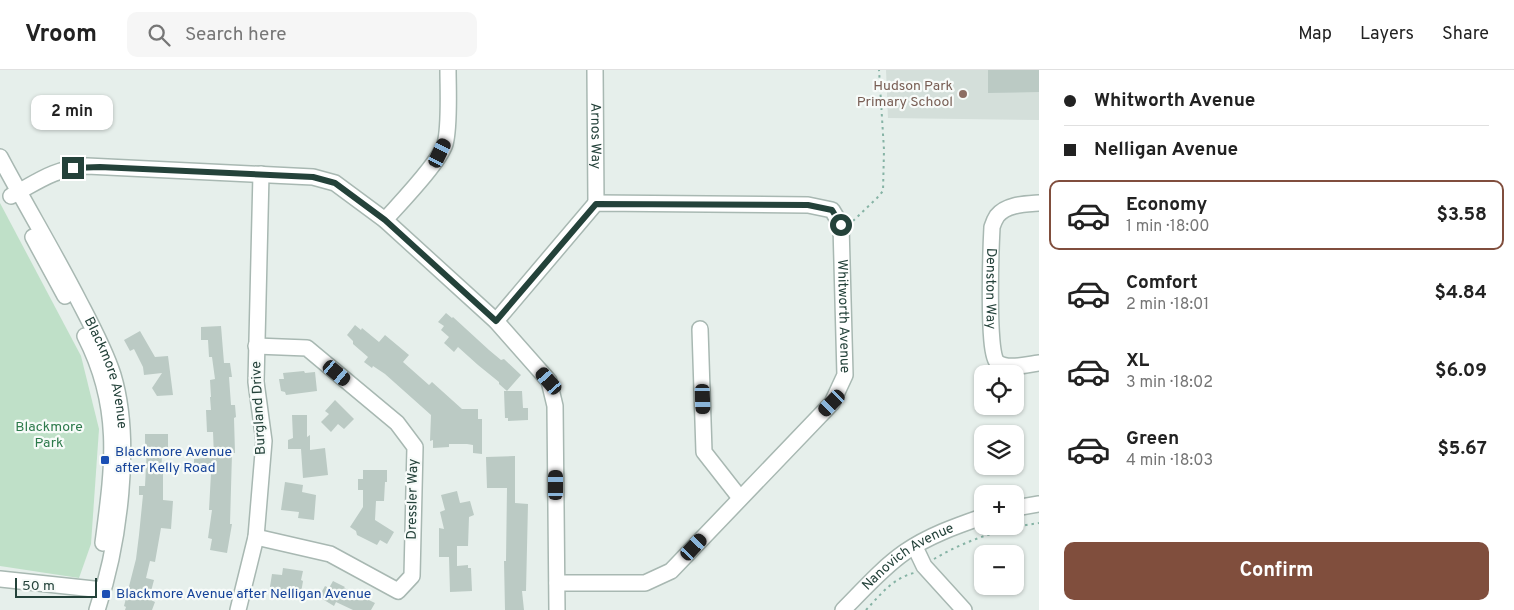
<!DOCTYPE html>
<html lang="en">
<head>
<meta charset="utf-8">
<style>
	body { margin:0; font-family:Overpass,sans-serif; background:#f6f6f6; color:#222; height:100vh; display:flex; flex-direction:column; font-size:19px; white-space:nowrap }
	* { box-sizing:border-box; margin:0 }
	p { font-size:16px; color:#767676 }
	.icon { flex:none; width:28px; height:28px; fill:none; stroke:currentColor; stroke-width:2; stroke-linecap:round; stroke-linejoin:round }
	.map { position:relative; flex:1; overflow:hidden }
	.side { display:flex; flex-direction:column; background:#fff; width:475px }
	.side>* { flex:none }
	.banner { display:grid; align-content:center; height:110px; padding:0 25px; background:#fff }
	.buttons { position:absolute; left:974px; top:295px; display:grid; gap:10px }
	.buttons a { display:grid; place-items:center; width:50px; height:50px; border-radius:10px; background:#fff; box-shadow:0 1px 4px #0004; font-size:25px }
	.scale { position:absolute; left:15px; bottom:12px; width:82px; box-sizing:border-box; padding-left:5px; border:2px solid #24423a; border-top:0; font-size:14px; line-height:18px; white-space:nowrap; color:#24423a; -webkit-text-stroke:4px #f7fbf9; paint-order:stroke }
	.end { position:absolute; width:22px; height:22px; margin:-11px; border:6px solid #24423a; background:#fff; box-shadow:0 0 0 2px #fff }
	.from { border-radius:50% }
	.bubble { position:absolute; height:35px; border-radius:10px; background:#fff; box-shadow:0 1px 4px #0004; font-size:16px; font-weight:700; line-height:35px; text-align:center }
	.car { position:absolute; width:15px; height:30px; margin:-15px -8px; border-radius:6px; box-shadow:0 0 4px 1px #0007; background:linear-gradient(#222 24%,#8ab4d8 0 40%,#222 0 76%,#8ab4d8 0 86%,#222 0) }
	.banner b { display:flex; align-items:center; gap:18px; height:48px; font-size:19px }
	.banner b+b { border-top:1px solid #e0e0e0 }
	.banner i { width:12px; height:12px; background:#222 }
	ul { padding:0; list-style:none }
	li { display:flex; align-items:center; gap:15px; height:70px; margin:0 10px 8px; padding:0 15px; border:2px solid transparent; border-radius:10px }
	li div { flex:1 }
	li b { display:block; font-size:19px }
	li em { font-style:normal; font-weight:700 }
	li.selected { border-color:#804e3d }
	li>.icon { width:45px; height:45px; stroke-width:1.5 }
	.action { display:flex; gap:10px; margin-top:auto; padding:10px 25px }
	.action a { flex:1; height:58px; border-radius:10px; background:#804e3d; color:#fff; font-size:20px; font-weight:700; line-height:58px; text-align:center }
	header { display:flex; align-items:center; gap:30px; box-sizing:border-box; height:70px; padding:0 25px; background:#fff; border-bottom:1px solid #e0e0e0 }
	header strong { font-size:24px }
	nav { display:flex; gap:28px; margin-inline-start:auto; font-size:18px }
	.search { width:350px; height:45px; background:#f6f6f6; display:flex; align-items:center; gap:12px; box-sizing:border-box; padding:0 18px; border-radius:10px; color:#767676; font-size:19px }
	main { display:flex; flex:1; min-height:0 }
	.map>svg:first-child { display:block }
	.built { fill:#d4dfda }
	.green { fill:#bfe0c8 }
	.building { fill:#bbcac4 }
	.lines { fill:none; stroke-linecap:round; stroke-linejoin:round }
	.minor-casing { stroke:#a8b8b2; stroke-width:18 }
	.path { stroke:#86b3a5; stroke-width:2; stroke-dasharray:2.5 4; stroke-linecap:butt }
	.minor { stroke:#fff; stroke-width:15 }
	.route { stroke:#24423a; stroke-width:6 }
	.education-dot { fill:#8d6e63; stroke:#f7fbf9; stroke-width:2 }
	.transit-dot { fill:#1a4fb4; stroke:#f7fbf9; stroke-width:2 }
	.labels { text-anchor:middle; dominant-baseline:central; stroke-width:4.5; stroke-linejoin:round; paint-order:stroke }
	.education-label { font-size:14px; fill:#785e54; stroke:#f7fbf9; text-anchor:end }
	.street-label { font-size:14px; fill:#24423a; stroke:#f7fbf9 }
	.park-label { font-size:14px; fill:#2d7a4b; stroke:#f7fbf9 }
	.transit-label { font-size:14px; fill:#164399; stroke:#f7fbf9; text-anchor:start }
</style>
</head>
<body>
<header>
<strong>Vroom</strong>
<div class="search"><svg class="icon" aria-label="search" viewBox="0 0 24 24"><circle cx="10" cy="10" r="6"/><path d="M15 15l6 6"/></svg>Search here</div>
<nav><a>Map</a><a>Layers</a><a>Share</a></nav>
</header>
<main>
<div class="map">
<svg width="1039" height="540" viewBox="0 0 1039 540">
	<rect width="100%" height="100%" fill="#e6efeb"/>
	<!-- built -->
	<path class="built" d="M886 0H1039V50L888 48Z"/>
	<!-- green -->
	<path class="green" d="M0 133 81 286 99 359 91 474 79 508 0 496Z"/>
	<!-- building -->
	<path class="building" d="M988 0H1039V22L988 23Z
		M446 243 452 248 453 247 489 280 501 290 504 289 521 305 507 321 499 314V312L478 295 458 277 454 282 444 273 449 267 441 260 444 256 438 252Z
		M355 255 361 260 362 258 379 272 385 265 409 285 403 292 429 315 432 312 462 339H478V349H482V384L473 383V375L467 374H449V377L433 378V370L430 371 431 345 385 304 373 296 372 298 364 292 368 287 353 274V271L347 265Z
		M221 256 224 293H230L232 307H229L231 335H235L236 347 234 348 235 383H232L230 454H232L227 483 210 480 212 469 208 468 212 440H209L211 403H208V398H194V389L214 387 213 362H207L206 340H211L210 327H211L210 310 215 309 212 287H209L208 270H201V257Z
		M140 261 155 287 168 286 173 325 157 326 152 318 162 303 144 305 143 297 134 279 130 281 124 270Z
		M304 301 305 303 315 302 317 321 286 325 285 322 281 321 279 309H284L283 303Z
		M504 321H522L523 338H528V350L508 351V348H505Z
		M335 330 354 349 344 359 338 354 331 362 321 352 329 344 325 341Z
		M292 345H307V367L310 365V380L325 378 328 405 303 408 301 379H288V370L293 368Z
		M145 364H168V386L162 385 161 404H163V430L173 431 171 459 161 458 155 492 150 491 146 508 154 510 149 529 155 532 152 540H125L126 537 124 536 136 489 139 465 143 425H139V416H145L147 377H145Z
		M515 386V433L528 434 526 521H522L524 540H505L504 491H506L507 418H487L486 387Z
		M363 400H387V412H385L384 431H376L375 450 394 462 387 474 380 470 377 475 357 465 356 461 350 457 363 437V420H358V409H363Z
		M285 412 303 415 302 422 316 425 314 450 298 448 299 442 281 440Z
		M457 421 460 433 470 431 474 445 469 447 468 476H457V496L468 495V498H471L472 521 450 522 449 487H439V458L444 459 440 442 445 440 441 425Z
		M283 498 303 501 301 510 303 511 301 523H299L298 528 269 523 272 504 282 505Z
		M333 511 345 517 344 518 375 533 371 540H353L336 532 334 536 319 527 325 516 329 518Z"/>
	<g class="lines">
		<!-- minor casing -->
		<g class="minor-casing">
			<g id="minor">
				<path id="s1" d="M595 0 596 133"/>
				<path id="s2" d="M0 87C26 136 55 184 80 233 92 256 105 280 113 305 133 371 119 475 97 540"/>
				<path d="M11 126C39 111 53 99 87 96L313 107 335 113 385 150 496 251 549 311 555 336 557 540"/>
				<path id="s3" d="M1039 133C1026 134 1006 134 997 146 995 149 993 154 992 157 991 176 987 284 997 292 1007 301 1028 294 1039 293"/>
				<path d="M385 150C400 133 439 93 445 74 450 56 448 19 448 0"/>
				<path d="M33 167 65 226"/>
				<path id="s4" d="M496 251 596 133 808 135 832 140 841 155 845 305 832 333 671 501 645 513H557"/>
				<path d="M700 259 704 382 740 428"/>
				<path d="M85 266C122 338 113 397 103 473"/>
				<path d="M256 276 307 278 397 353 415 377 412 506 398 521 330 484 256 467"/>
				<path d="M1015 438 1039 434"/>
				<path d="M915 477 924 496 964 540"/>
				<path d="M0 509 103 520"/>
				<path d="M238 540 256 467 264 371 256 312 261 104"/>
				<path id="s5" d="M843 540C863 520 882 498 905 482 928 466 956 456 982 447"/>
			</g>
		</g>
		<!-- path -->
		<path class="path" d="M853 151 877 128 883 121 884 80 879 0
			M934 489C966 470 1003 458 1039 453
			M866 540C880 525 893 508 914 503"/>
		<!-- minor -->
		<use href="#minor" class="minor"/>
	</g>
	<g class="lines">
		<!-- route -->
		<path class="route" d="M73 98 100 97 313 107 335 113 385 150 496 251 596 134 808 135 832 140 841 155"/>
	</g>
	<!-- markers -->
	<circle class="education-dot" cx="963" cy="24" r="5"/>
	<g class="transit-dot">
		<rect x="100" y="385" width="10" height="10" rx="2.5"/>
		<rect x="101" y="519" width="10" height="10" rx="2.5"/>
	</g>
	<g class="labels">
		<!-- education labels -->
		<g class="education-label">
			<text x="953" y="16">Hudson Park<tspan x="953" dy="16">Primary School</tspan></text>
		</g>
		<!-- street labels -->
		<g class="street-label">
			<text stroke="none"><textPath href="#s1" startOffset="66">Arnos Way</textPath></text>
			<text stroke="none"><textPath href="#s3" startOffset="119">Denston Way</textPath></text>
			<text stroke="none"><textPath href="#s4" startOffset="500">Whitworth Avenue</textPath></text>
			<text stroke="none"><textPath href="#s2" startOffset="242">Blackmore Avenue</textPath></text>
			<text transform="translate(259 338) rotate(-93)">Burgland Drive</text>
			<text transform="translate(413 429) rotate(-89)">Dressler Way</text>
			<text stroke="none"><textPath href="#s5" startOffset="85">Nanovich Avenue</textPath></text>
		</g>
		<!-- park labels -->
		<g class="park-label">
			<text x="49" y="357">Blackmore<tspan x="49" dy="16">Park</tspan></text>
		</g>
		<!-- transit labels -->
		<g class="transit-label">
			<text x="115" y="382">Blackmore Avenue<tspan x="115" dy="16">after Kelly Road</tspan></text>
			<text x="116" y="524">Blackmore Avenue after Nelligan Avenue</text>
		</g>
	</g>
</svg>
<div class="buttons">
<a><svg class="icon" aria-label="locate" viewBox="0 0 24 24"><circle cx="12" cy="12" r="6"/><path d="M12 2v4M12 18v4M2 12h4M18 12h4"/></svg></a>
<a><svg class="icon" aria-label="layers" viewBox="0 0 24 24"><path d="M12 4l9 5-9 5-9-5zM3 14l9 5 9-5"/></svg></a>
<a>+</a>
<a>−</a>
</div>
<div class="scale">50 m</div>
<i class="end from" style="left:841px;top:155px"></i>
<i class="end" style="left:73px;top:98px"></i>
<div class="bubble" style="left:31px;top:25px;width:82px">2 min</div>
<i class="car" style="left:440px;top:83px;rotate:26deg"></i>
<i class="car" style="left:337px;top:303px;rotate:130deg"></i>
<i class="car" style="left:549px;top:311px;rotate:319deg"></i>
<i class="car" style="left:703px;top:329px;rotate:178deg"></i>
<i class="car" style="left:832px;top:333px;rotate:224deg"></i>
<i class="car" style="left:556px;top:415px;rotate:0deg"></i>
<i class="car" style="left:694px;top:477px;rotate:43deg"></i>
</div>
<section class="side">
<div class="banner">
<b><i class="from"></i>Whitworth Avenue</b>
<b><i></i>Nelligan Avenue</b>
</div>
<ul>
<li class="selected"><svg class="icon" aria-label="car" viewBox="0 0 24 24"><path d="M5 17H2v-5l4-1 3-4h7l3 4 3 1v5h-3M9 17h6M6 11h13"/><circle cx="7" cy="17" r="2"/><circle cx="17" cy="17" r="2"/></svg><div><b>Economy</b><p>1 min · 18:00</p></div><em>$3.58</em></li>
<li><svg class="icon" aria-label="car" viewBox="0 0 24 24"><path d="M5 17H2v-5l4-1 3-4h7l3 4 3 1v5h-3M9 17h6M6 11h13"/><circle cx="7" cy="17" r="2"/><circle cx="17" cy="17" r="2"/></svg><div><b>Comfort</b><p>2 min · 18:01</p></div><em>$4.84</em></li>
<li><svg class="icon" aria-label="car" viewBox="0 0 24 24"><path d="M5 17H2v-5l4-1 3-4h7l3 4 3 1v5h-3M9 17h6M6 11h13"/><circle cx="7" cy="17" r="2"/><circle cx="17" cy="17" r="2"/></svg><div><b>XL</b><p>3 min · 18:02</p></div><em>$6.09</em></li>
<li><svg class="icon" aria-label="car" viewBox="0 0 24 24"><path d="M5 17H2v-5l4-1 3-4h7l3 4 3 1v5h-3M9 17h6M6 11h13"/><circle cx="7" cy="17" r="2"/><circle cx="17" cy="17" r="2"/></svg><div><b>Green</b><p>4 min · 18:03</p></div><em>$5.67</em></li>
</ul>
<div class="action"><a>Confirm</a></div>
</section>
</main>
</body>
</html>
